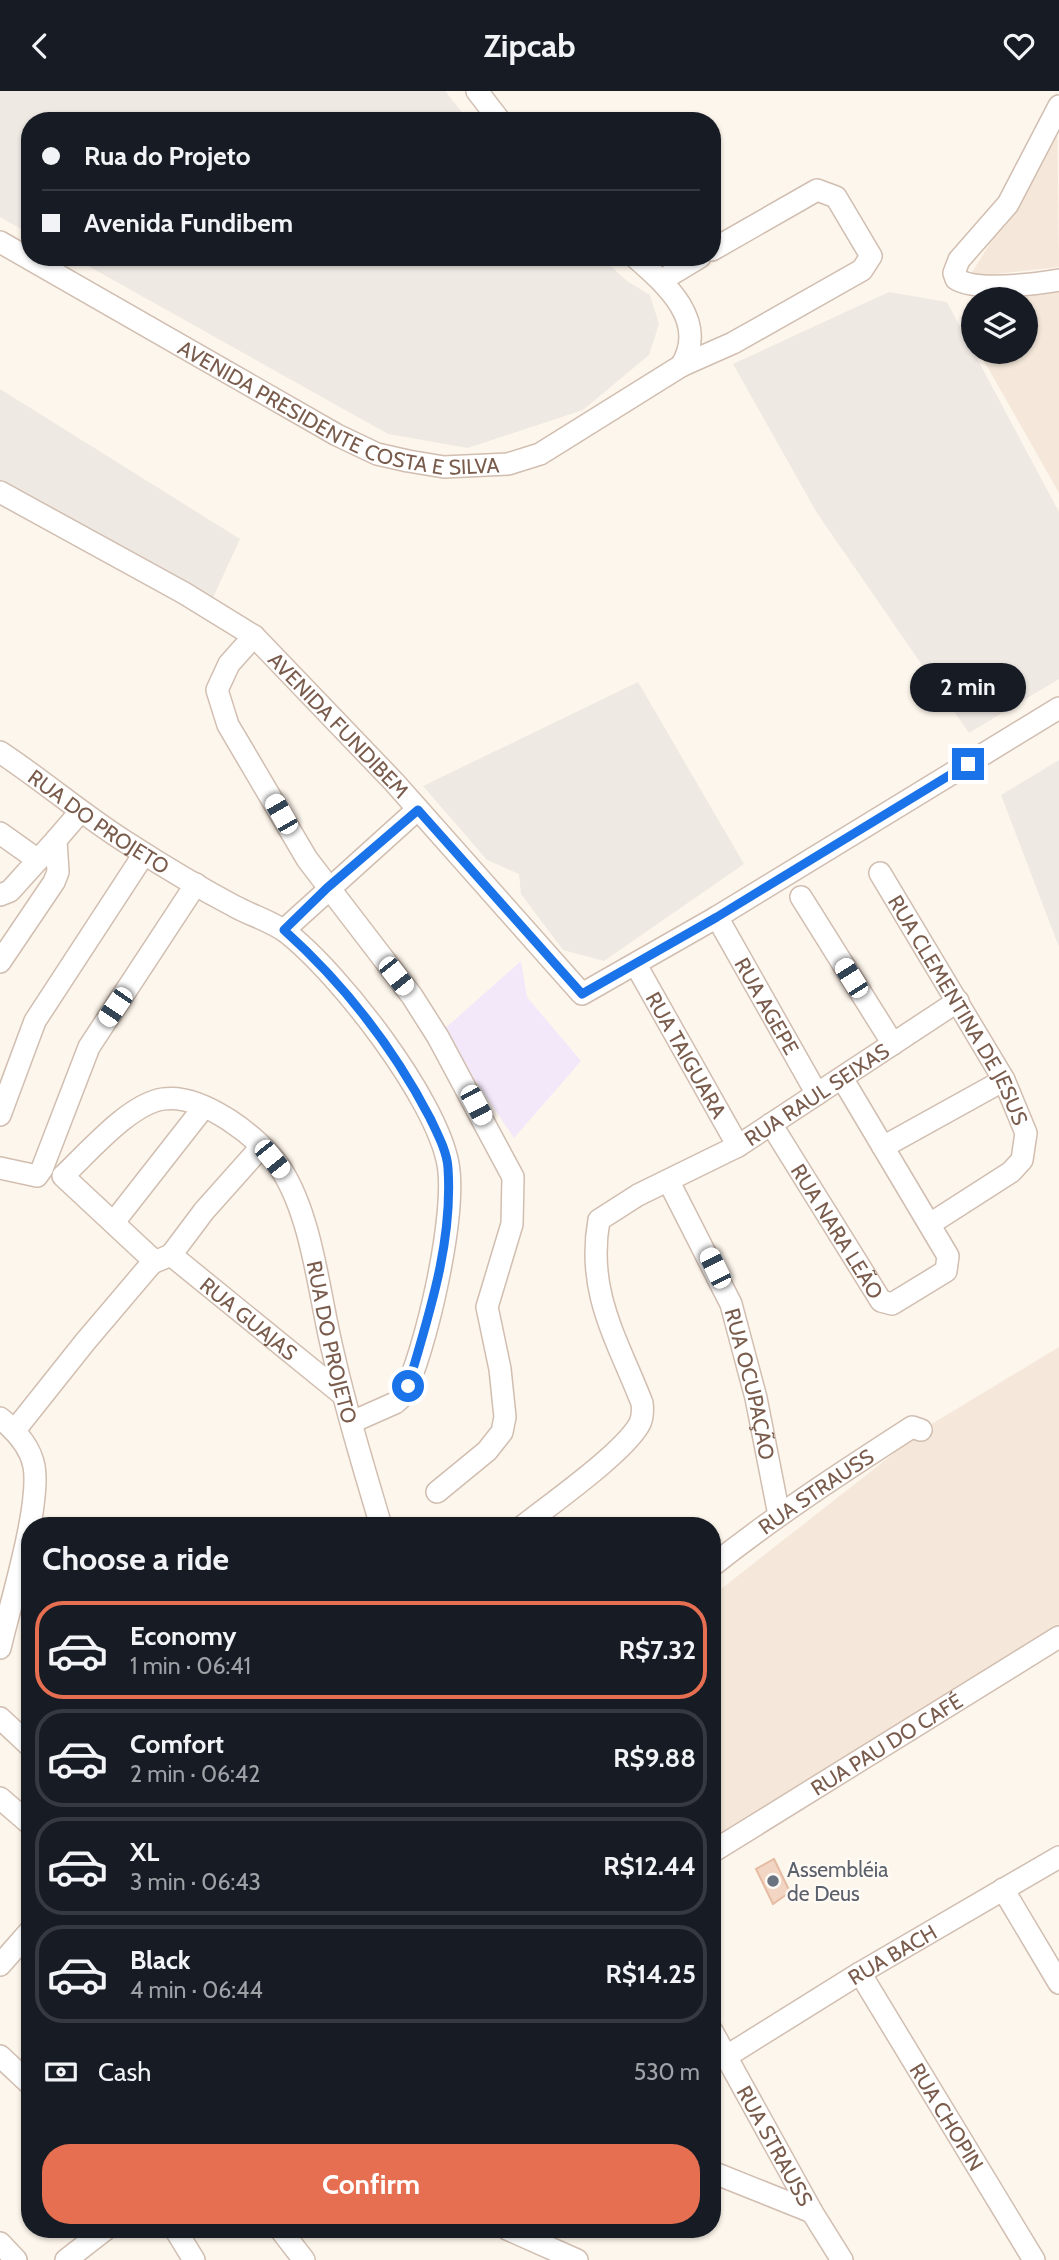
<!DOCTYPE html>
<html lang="en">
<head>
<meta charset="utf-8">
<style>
	body { margin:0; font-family:Cabin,sans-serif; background:#20242c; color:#f1f3f6; height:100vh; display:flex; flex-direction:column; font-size:26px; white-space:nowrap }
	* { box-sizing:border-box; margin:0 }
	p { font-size:23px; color:#9ea1a6 }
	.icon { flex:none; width:38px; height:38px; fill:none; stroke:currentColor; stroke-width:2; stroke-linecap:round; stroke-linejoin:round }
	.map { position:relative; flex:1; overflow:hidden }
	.panel { position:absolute; left:21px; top:1426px; width:700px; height:721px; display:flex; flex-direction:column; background:#171b24; border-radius:28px; box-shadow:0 2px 5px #0004 }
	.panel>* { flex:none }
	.banner { position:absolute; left:21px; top:21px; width:700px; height:154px; border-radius:28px; box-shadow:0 2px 5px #0004; display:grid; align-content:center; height:154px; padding:0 21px; background:#171b24 }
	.fabs { position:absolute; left:961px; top:196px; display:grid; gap:14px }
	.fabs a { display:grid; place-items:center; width:77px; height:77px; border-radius:50%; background:#171b24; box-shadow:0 2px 5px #0004; font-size:35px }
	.end { position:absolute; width:32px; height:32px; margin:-16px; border:9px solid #1a73e8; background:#fff; box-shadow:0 0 0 4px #fff }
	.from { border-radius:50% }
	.bubble { position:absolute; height:49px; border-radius:24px; background:#171b24; box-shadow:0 2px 5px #0004; font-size:23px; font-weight:700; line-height:49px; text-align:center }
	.car { position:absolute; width:21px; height:42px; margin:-21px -10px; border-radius:9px; box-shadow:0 0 5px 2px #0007; background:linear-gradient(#fff 24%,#345 0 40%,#fff 0 76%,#345 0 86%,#fff 0) }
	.banner b { display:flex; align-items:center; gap:24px; height:66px; font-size:26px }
	.banner b+b { border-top:2px solid #363941 }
	.banner i { width:18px; height:18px; background:#f1f3f6 }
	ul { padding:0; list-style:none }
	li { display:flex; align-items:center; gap:21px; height:98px; margin:0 14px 10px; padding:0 7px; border:4px solid #363941; border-radius:28px }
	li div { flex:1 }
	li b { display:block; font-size:26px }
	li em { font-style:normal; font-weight:700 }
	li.active { border-color:#e76f51 }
	li>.icon { width:63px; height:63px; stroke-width:1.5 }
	h2 { padding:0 21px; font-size:32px; line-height:84px }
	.pay { display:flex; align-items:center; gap:18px; height:77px; padding:0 21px; font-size:26px }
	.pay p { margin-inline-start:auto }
	.button { display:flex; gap:14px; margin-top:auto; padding:14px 21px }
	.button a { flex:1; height:80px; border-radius:28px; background:#e76f51; color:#fff; font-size:28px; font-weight:700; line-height:80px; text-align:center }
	header { display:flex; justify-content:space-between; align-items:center; height:91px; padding:0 21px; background:#171b24; font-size:32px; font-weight:700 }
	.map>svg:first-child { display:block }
	.residential { fill:#f5e8da }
	.industrial { fill:#efe9e4 }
	.education { fill:#f3e8fa }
	.building { fill:#f3d5c3; stroke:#e6bba3; stroke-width:2 }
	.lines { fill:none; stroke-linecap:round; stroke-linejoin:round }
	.street-casing { stroke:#d1beb0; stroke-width:24 }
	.street { stroke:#fff; stroke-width:21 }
	.route { stroke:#1a73e8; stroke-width:9 }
	.worship-dot { fill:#6b7280; stroke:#fffaf3; stroke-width:2.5 }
	.labels { text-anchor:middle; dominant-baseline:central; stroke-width:5; stroke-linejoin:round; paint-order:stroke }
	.street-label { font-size:21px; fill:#7a5c4d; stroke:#fffaf3 }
	.worship-label { font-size:21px; fill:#5b616d; stroke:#fffaf3; text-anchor:start }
</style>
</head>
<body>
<header><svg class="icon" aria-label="back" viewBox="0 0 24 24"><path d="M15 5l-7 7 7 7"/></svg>Zipcab<svg class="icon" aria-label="heart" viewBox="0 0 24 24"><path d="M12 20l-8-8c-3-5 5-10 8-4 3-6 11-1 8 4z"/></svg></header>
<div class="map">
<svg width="1059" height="2169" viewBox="0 0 1059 2169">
	<rect width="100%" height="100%" fill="#fdf6ec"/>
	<!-- residential -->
	<path class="residential" d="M1057 0 1059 176 969 186 989 154Z
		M1059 199V402L979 261H1026V208H979Z
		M1059 1256V1554L712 1768V1505L930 1334Z"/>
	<!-- industrial -->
	<path class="industrial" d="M0 0H445L469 30H30V143L0 126Z
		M72 166H601L627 190 650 204 659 233 649 264 583 319 468 357 388 343Z
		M889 201 947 211 1059 421V588L969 642 817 422 733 273Z
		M0 298 240 448 211 511 0 391Z
		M638 591 744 773 604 870 563 859 521 803 519 783 487 769 423 695Z
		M1059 669V856L1001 704Z"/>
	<!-- education -->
	<path class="education" d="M521 870 527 906 581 970 514 1047 442 940Z"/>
	<!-- building -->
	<path class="building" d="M774 1768 790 1801 773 1813 756 1778Z"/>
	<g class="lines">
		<!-- street casing -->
		<g class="street-casing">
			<g id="street">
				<path d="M477 0 500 30"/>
				<path d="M1059 15 1008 113 959 169 954 182 956 188C978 201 1034 193 1059 189"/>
				<path id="s1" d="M0 151 337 344 377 363 408 370 444 376 508 373 540 363 681 275 733 252 862 179 871 165 836 106 817 99 712 159"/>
				<path d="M635 166C667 194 709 231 681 275"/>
				<path d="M662 189 700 166"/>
				<path id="s2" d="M0 401 184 502 254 545 394 691 582 903 717 826 1059 617"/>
				<path d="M254 545 229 573 217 599 228 634 307 768 412 905 438 946 513 1086 512 1133 487 1216 500 1278 505 1326 502 1341 487 1360 437 1401"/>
				<path id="s3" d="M0 661C44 690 84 725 129 753 163 775 198 796 234 815 250 824 271 830 286 841 339 882 436 1007 448 1073 457 1123 426 1260 403 1305L395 1312 352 1331"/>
				<path d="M0 742 38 769"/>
				<path id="s4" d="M880 782 1004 989 1026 1042 1022 1069 1011 1081 930 1133"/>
				<path d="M0 804 10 800 56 749"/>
				<path d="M801 806 893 953"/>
				<path id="s5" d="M717 826 817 1003"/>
				<path d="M284 839 418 718"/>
				<path d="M0 871 54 791 58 781 56 749 80 721"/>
				<path id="s6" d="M636 874 738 1055"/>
				<path d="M0 1024 35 930 144 763"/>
				<path id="s7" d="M771 1033 881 1210 892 1213 946 1180 948 1165 842 987"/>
				<path d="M883 1056 1004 989"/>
				<path d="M0 1077 37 1085 42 1078 89 956 196 793"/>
				<path id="s8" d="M669 1091 731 1213 756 1307 779 1424"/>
				<path d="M114 1131 204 1016"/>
				<path d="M171 1164 204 1120 261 1056"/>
				<path id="s9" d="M152 1172 171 1164 342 1303"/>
				<path d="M0 1327C15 1339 30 1355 34 1375 41 1415 10 1514 0 1557"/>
				<path id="s10" d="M15 1339 85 1251 152 1172 151 1167 63 1085C88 1062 129 1013 163 1008 202 1002 261 1047 281 1078 313 1128 319 1205 333 1261 346 1320 364 1377 381 1435"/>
				<path id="s11" d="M523 1435C552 1412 622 1363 639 1334 643 1327 643 1320 642 1312 617 1248 586 1201 599 1129L638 1104 738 1055 958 910"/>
				<path id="s12" d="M712 1475C776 1424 844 1380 912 1336L921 1339"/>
				<path d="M0 1627 30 1655"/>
				<path d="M0 1707 30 1733"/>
				<path id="s13" d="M712 1761 1059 1546"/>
				<path d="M1003 1798 1059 1892"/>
				<path d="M0 1874 30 1840"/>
				<path id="s14" d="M860 1882 1034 2169"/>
				<path id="s15" d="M712 1940 812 2121 842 2169"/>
				<path d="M0 1965 30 1993"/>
				<path id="s16" d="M727 1965 860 1882 1059 1766"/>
				<path d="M712 2081 812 2121"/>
				<path d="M175 2138 194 2169"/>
				<path d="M280 2138 304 2169"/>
				<path d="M507 2138 577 2169"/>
				<path d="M0 2152 16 2169"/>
				<path d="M66 2169 106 2138"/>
			</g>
		</g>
		<!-- street -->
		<use href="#street" class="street"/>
	</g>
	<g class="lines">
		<!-- route -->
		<path class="route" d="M408 1295C429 1223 453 1152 448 1077 447 1060 437 1042 430 1027 393 956 344 893 284 839L327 797 418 719 582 903 717 826 968 673"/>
	</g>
	<!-- markers -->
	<circle class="worship-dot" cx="773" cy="1790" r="7"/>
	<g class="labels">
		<!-- street labels -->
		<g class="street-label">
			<text stroke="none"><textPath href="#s1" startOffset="382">AVENIDA PRESIDENTE COSTA E SILVA</textPath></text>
			<text stroke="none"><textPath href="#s2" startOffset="415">AVENIDA FUNDIBEM</textPath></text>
			<text stroke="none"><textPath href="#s3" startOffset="121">RUA DO PROJETO</textPath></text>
			<text stroke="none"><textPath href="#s5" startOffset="102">RUA AGEPE</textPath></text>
			<text stroke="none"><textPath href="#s4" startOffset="158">RUA CLEMENTINA DE JESUS</textPath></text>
			<text stroke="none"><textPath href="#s6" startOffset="103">RUA TAIGUARA</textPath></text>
			<text stroke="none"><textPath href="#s11" startOffset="620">RUA RAUL SEIXAS</textPath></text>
			<text stroke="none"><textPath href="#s7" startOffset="126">RUA NARA LEÃO</textPath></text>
			<text stroke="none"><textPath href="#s9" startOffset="121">RUA GUAJAS</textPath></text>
			<text stroke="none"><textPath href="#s10" startOffset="793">RUA DO PROJETO</textPath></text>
			<text stroke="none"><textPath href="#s8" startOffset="219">RUA OCUPAÇÃO</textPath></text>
			<text stroke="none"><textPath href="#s12" startOffset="128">RUA STRAUSS</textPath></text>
			<text stroke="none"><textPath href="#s13" startOffset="205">RUA PAU DO CAFÉ</textPath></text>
			<text stroke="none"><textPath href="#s16" startOffset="194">RUA BACH</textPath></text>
			<text stroke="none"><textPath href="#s14" startOffset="168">RUA CHOPIN</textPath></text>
			<text stroke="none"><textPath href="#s15" startOffset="131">RUA STRAUSS</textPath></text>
		</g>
		<!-- worship labels -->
		<g class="worship-label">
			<text x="787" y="1778">Assembléia<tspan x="787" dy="24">de Deus</tspan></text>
		</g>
	</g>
</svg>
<div class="fabs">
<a><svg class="icon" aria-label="layers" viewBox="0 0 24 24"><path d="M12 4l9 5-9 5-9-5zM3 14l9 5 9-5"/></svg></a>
</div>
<i class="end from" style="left:408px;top:1295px"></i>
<i class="end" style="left:968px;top:673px"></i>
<div class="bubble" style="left:910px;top:572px;width:116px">2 min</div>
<i class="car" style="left:281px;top:723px;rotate:330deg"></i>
<i class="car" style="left:396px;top:885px;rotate:142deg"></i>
<i class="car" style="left:851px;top:887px;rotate:328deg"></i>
<i class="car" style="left:115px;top:916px;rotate:214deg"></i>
<i class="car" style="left:476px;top:1014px;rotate:152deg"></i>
<i class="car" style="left:272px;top:1068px;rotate:141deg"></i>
<i class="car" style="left:715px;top:1177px;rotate:334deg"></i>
<div class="banner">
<b><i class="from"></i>Rua do Projeto</b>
<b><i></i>Avenida Fundibem</b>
</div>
<section class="panel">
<h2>Choose a ride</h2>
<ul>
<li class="active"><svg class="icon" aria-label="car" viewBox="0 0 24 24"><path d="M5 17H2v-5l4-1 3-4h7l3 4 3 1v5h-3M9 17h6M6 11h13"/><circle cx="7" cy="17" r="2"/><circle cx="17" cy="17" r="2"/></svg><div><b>Economy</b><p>1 min · 06:41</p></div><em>R$7.32</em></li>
<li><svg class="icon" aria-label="car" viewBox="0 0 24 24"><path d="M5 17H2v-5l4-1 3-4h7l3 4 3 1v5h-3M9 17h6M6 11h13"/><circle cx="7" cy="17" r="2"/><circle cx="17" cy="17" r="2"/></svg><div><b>Comfort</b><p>2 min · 06:42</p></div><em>R$9.88</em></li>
<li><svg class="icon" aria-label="car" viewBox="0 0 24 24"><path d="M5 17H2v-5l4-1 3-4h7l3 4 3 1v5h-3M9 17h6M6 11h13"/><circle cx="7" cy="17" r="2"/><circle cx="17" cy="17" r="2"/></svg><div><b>XL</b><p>3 min · 06:43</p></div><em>R$12.44</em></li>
<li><svg class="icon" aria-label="car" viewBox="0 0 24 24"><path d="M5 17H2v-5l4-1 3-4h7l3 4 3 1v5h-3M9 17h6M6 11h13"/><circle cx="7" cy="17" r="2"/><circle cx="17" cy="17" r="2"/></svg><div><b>Black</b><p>4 min · 06:44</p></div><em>R$14.25</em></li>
</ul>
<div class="pay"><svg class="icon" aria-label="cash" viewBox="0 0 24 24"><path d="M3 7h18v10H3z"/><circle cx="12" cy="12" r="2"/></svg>Cash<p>530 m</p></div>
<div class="button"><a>Confirm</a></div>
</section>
</div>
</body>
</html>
